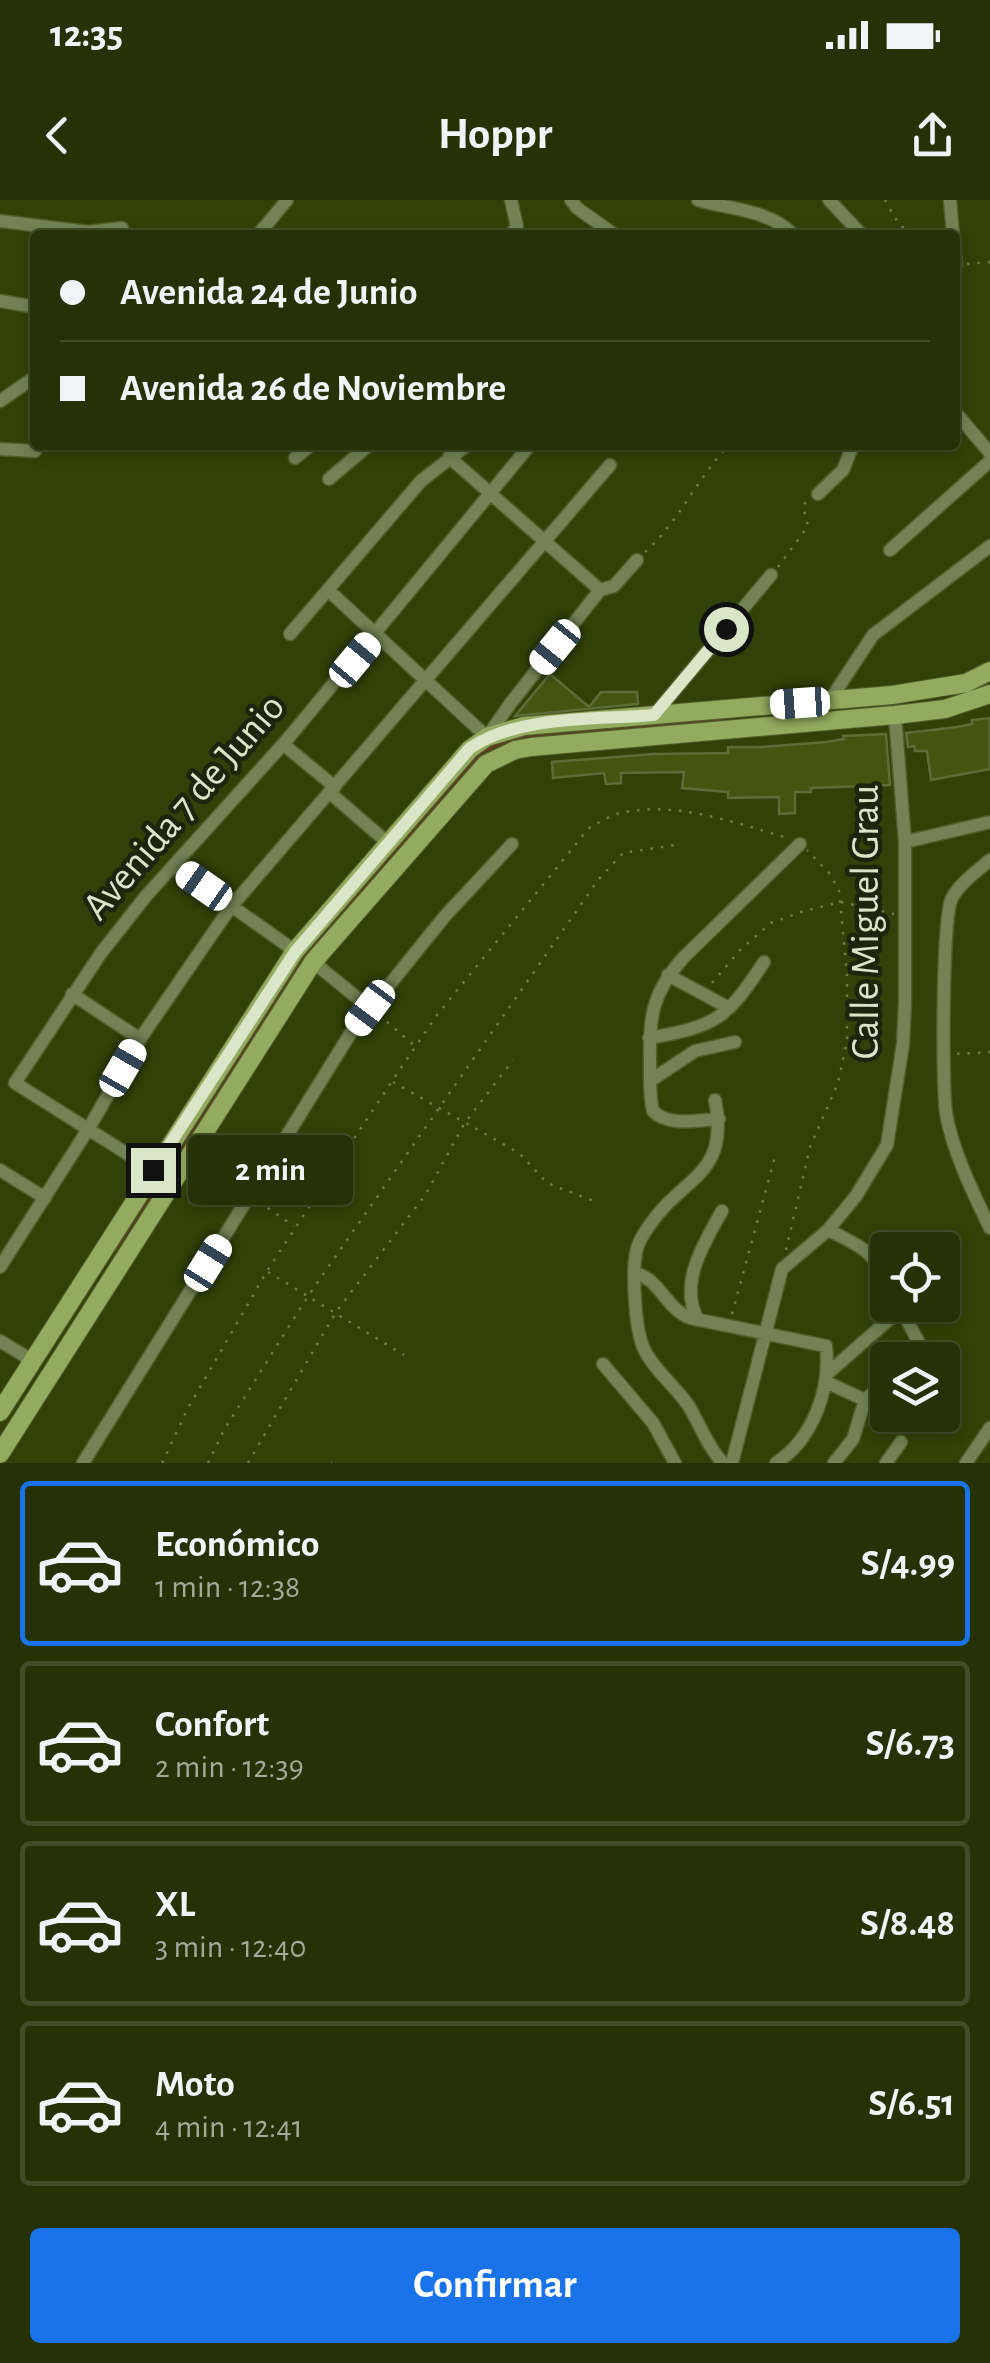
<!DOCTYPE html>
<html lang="es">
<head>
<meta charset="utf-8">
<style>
	body { margin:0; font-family:"Alegreya Sans",sans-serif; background:#2e390f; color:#f1f3f6; height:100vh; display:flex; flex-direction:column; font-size:38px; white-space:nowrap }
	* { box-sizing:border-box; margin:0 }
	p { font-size:32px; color:#a4a99a }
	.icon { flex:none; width:55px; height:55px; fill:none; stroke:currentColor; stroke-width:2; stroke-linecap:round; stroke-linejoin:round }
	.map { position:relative; height:1263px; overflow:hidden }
	.drawer { display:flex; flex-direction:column; background:#263105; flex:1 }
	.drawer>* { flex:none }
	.top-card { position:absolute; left:30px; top:30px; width:930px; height:220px; border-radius:10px; box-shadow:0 5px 15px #0003,0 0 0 2px #424c27; display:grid; align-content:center; height:220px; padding:0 30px; background:#263105 }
	.controls { position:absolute; left:870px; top:1032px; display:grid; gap:20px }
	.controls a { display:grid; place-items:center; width:90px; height:90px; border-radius:10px; background:#263105; box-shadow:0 5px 15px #0003,0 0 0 2px #424c27; font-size:50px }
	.end { position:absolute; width:45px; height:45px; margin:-22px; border:12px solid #dbe6c9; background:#111; box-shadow:0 0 0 5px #111 }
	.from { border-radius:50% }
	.bubble { position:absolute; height:70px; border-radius:10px; background:#263105; box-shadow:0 5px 15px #0003,0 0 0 2px #424c27; font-size:32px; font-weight:700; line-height:70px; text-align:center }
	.car { position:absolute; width:30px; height:60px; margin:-30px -15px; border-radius:12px; box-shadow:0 0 8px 2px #0007; background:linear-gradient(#fff 24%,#345 0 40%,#fff 0 76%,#345 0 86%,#fff 0) }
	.top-card b { display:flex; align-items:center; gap:35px; height:95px; font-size:38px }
	.top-card b+b { border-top:2px solid #424c27 }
	.top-card i { width:25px; height:25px; background:#f1f3f6 }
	ul { padding:18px 0 0; list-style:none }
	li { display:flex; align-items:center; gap:30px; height:165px; margin:0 20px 15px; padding:0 10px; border:5px solid #424c27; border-radius:10px }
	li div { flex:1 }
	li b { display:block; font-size:38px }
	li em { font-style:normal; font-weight:700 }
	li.selected { border-color:#1a73e8 }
	li>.icon { width:90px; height:90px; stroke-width:1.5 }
	.primary-button { display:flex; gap:20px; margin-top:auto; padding:20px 30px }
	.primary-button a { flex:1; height:115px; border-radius:10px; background:#1a73e8; color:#fff; font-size:40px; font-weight:700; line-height:115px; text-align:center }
	.status { display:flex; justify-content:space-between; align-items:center; height:70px; padding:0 50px; background:#263105; direction:ltr }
	.status svg { height:28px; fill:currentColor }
	header { display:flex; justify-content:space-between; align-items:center; height:130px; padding:0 30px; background:#263105; font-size:45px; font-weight:700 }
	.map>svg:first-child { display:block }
	.green { fill:#5d3e20 }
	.building { fill:#435611; stroke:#5c6d37; stroke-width:2.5 }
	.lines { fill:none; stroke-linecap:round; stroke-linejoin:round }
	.street-casing { stroke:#505f2a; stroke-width:15 }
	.secondary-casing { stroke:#505f2a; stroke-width:20 }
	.path { stroke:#6f7d4d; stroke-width:2.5; stroke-dasharray:2.5 8; stroke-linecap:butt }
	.street { stroke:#738354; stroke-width:12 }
	.secondary { stroke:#92ab5e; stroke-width:18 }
	.route { stroke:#dbe6c9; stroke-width:12 }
	.labels { text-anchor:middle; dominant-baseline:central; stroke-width:9; stroke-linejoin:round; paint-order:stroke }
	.street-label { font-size:40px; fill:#dbe6c9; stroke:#1e250e }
</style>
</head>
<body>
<div class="status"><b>12:35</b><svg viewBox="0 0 49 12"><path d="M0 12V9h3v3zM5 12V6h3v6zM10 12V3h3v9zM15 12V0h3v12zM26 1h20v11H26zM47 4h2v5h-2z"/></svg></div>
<header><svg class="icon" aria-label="back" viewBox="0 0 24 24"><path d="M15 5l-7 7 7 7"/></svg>Hoppr<svg class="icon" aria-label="share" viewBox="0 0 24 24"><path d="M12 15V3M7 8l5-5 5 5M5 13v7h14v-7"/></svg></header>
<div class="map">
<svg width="990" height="1263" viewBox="0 0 990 1263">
	<rect width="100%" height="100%" fill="#324107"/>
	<!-- green -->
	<path class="green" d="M724 517 725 521 523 540 504 545 482 556 303 762 116 1052 112 1050 298 758 480 550 522 535Z"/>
	<!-- building -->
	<path class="building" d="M550 474 589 507 601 492H637L638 504 515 516Z
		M990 518V569L931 580 927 551H915L914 546 908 547 906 533 957 527 972 524V520Z
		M886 534 890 585 811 588V592H795V613L779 614V597L728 598V592L682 588 684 572 621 573V583L606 584 604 573 553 578 552 562 654 554 728 553V547H762L826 542 844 539 843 536Z"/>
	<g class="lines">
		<!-- street casing -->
		<g class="street-casing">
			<path id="street" d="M571 0 577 8 615 35
				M698 0C732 10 767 9 794 35
				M829 0 862 35
				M950 0 953 35
				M0 21 88 32 122 28
				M258 35 287 0
				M510 35 517 27 511 0
				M955 55 956 65
				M0 101 35 107
				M0 201 35 177
				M955 212 990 253
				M0 249 35 251
				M449 257 600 390
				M295 258 311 245
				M329 279 369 245
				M818 294 843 270 853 245
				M890 350 990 261
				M328 390 487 537 510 504 600 390 614 386 637 360
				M290 434 421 281 467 245
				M830 500 873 435 990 346
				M654 515 771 375
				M283 544 335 587
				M330 593 388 643
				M905 642 990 622
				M990 660C977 671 960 683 952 698 942 716 942 886 946 913 952 950 974 995 990 1028
				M175 666 295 751
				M313 762 370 808
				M668 775 729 808
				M72 794 140 839
				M649 838C716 826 726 820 764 762
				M650 881 695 851 735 842
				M715 900C730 977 683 975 649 1026 644 1033 637 1044 636 1053 632 1074 635 1133 645 1151 655 1171 675 1186 688 1205 700 1224 707 1246 723 1263
				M719 919C698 920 668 927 653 911 649 895 650 878 650 862 649 817 652 793 683 758L800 644
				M0 970 45 998
				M153 970 15 883 101 753 146 696 286 541 530 245
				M828 1030C859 1045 872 1050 888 1082
				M0 1067 89 928 140 839 230 708 610 265
				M635 1073C660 1079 666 1109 690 1118L826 1146C831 1189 813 1239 776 1263
				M899 1105 928 1160
				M698 1120C678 1084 704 1043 722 1011
				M0 1141 33 1161
				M603 1164 653 1223 675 1263
				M828 1173 901 1109
				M826 1182 865 1200
				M83 1263 352 831 445 716 512 644
				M732 1263 782 1069 828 1030 856 996 887 945 903 844 905 803V642L895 515
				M834 1263 853 1239 865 1200 888 1179
				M886 1263 901 1242
				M966 1263 990 1228"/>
		</g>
		<!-- secondary casing -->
		<g class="secondary-casing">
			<path id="secondary" d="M0 1212 295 751 470 549 487 537 524 526 892 495 966 483 990 471
				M0 1254 313 762 486 564 515 550 531 547 895 515 945 509 990 494"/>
		</g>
		<!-- path -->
		<path class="path" d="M885 0 898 23 912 35
			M967 64 990 62
			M645 352C679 322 697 278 729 245
			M778 367 808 326 803 306 809 298
			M712 783 741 749 771 723 804 711 841 702 894 714
			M379 815 415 846
			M957 854 990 852
			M393 882 519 953 547 983 599 1003
			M259 1002 294 1026
			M786 1050 810 947 838 883 847 841V774L839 691 830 674 807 650
			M268 1072 404 1155
			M732 1114 776 953
			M162 1263 188 1208 267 1071 392 881 437 815 589 628C598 623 608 617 617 614 672 599 735 623 788 638
			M208 1263 224 1230 308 1096 598 680 623 653 675 645
			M248 1263 336 1112 426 994 464 924 513 860
			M331 1263H332"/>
		<!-- street -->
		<use href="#street" class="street"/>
		<!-- secondary -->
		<use href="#secondary" class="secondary"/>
	</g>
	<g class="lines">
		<!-- route -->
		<path class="route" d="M153 970 295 752 470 548C519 515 596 520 654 515L726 429"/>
	</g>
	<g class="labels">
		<!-- street labels -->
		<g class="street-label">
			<text transform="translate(184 607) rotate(-49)">Avenida 7 de Junio</text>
			<text transform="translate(866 722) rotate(-90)">Calle Miguel Grau</text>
		</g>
	</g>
</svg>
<div class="controls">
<a><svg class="icon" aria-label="locate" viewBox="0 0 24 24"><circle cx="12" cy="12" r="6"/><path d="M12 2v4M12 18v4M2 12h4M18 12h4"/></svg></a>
<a><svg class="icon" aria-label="layers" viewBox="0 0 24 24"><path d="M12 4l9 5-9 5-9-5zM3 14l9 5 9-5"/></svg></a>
</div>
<i class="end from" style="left:726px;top:429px"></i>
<i class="end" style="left:153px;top:970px"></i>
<div class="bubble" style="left:188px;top:935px;width:165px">2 min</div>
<i class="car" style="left:555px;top:447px;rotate:219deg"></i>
<i class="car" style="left:355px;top:460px;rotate:40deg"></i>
<i class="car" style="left:800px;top:503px;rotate:266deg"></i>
<i class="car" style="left:204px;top:686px;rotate:305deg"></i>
<i class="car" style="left:370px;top:808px;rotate:217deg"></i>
<i class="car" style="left:123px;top:868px;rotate:30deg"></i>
<i class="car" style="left:208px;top:1063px;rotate:32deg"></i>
<div class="top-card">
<b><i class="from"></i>Avenida 24 de Junio</b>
<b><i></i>Avenida 26 de Noviembre</b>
</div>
</div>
<section class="drawer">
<ul>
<li class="selected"><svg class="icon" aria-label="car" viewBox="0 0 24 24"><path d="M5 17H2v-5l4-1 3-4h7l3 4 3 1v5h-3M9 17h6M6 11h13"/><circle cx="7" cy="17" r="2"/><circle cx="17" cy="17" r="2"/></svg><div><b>Económico</b><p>1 min · 12:38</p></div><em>S/4.99</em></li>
<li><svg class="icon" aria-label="car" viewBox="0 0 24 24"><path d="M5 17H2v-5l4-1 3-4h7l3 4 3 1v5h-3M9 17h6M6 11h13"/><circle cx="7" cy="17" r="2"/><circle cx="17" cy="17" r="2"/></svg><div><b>Confort</b><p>2 min · 12:39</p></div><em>S/6.73</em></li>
<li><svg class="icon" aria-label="car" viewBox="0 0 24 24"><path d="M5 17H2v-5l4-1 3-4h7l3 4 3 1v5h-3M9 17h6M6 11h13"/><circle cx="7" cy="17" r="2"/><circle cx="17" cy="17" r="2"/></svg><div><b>XL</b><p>3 min · 12:40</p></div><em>S/8.48</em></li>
<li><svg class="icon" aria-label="car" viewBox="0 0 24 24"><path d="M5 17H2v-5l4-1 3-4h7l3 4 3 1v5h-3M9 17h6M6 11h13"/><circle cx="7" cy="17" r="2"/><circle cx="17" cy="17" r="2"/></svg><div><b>Moto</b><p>4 min · 12:41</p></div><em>S/6.51</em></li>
</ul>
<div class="primary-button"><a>Confirmar</a></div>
</section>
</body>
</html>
